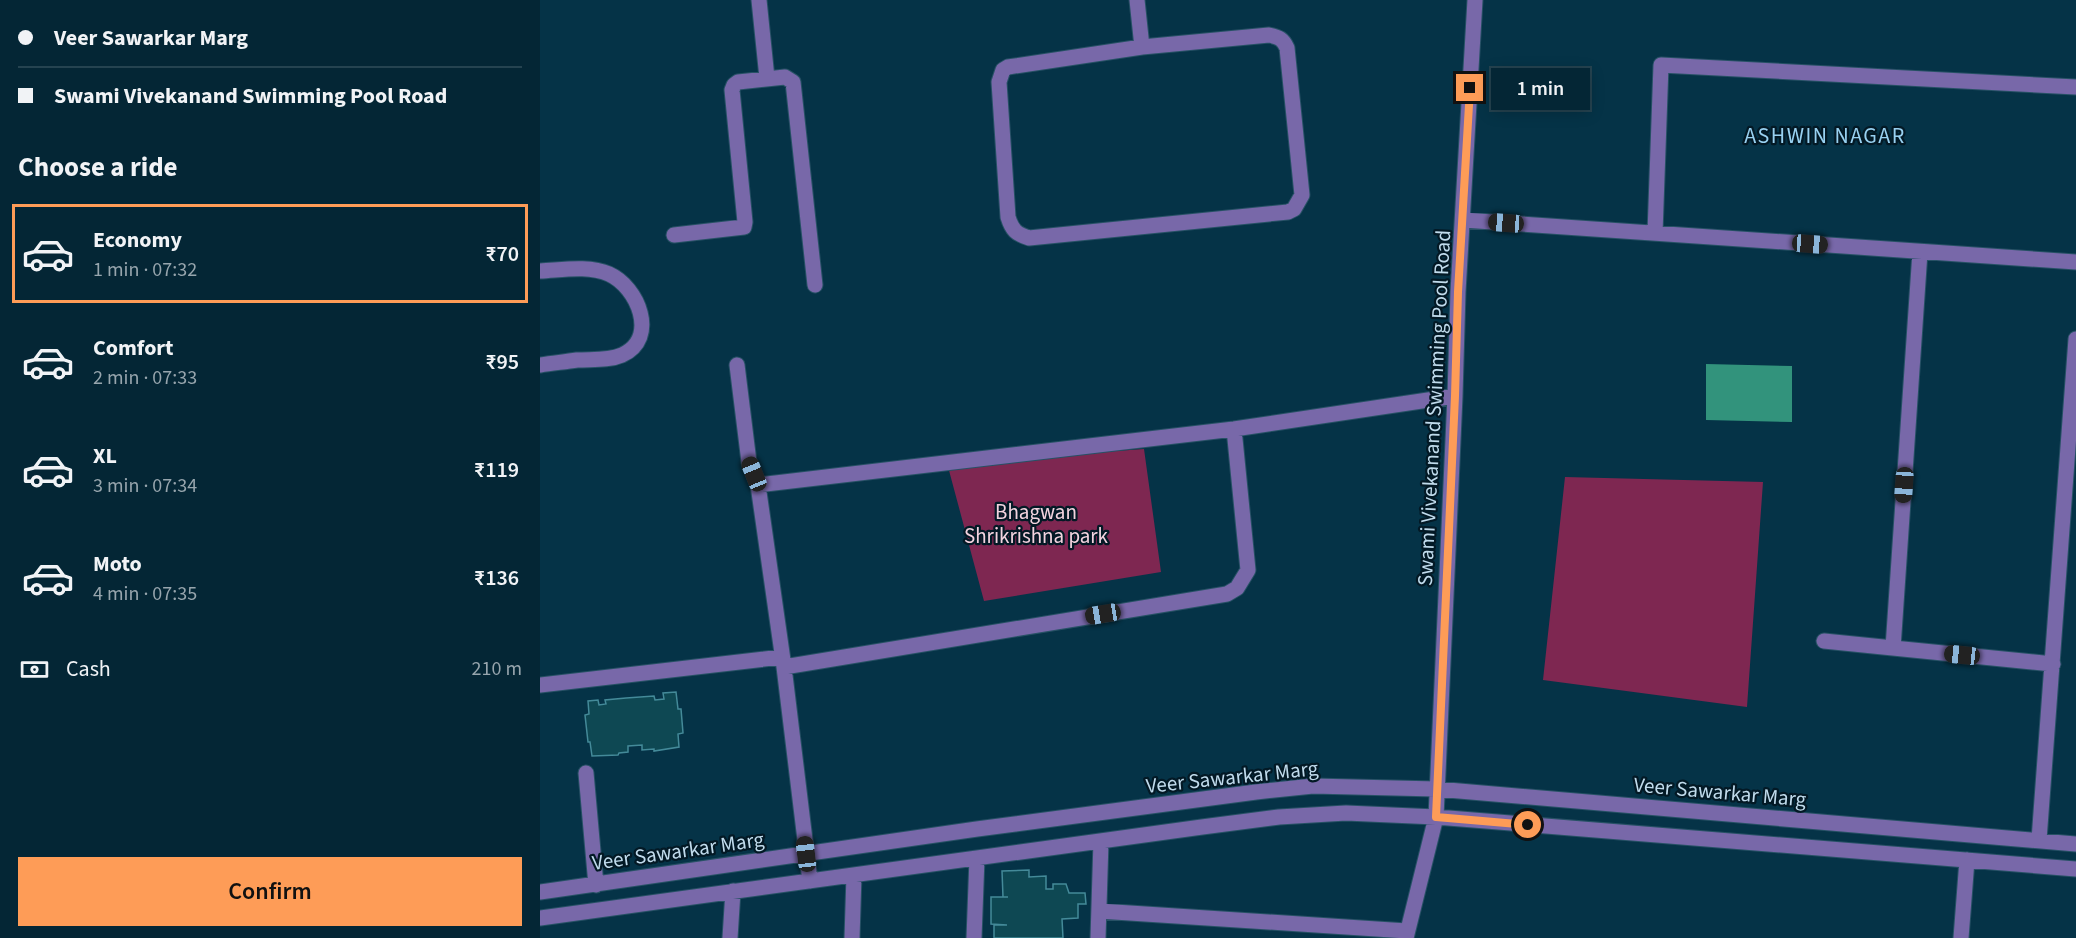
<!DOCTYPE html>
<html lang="en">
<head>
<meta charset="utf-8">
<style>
	body { margin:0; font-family:"Source Sans 3",sans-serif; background:#123241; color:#f1f3f6; height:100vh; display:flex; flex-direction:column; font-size:22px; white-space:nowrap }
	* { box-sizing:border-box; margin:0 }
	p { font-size:20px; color:#97a5ad }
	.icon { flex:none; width:33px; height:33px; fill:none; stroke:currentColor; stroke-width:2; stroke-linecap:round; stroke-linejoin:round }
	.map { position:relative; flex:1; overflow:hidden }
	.drawer { display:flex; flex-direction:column; background:#042635; width:540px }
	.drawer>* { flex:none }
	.guide { display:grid; align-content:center; height:132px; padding:0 18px; background:#042635 }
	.end { position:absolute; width:27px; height:27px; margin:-14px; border:8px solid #fe9c57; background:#111; box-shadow:0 0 0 3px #111 }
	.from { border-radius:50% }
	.bubble { position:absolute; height:42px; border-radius:0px; background:#042635; box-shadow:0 3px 15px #0003,0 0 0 2px #254350; font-size:20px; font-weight:600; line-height:42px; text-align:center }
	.car { position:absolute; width:18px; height:36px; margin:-18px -9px; border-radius:8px; box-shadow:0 0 4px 2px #0007; background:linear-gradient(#222 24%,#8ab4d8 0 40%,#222 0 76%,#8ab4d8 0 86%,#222 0) }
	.guide b { display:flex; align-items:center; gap:21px; height:57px; font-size:22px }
	.guide b+b { border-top:2px solid #254350 }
	.guide i { width:15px; height:15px; background:#f1f3f6 }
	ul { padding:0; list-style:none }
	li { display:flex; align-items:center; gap:18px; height:99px; margin:0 12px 9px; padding:0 6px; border:3px solid transparent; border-radius:0px }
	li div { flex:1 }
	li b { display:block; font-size:22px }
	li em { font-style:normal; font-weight:600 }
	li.active { border-color:#fe9c57 }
	li>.icon { width:54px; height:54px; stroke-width:1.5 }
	h2 { padding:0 18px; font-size:27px; line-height:72px }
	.pay { display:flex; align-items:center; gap:15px; height:66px; padding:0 18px; font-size:22px }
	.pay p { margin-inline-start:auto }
	.button { display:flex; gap:12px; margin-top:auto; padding:12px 18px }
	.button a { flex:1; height:69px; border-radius:0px; background:#fe9c57; color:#111; font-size:24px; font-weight:600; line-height:69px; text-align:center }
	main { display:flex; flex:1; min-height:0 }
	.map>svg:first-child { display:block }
	.green { fill:#7e2751 }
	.water { fill:#32937c }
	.building { fill:#0e4853; stroke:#448a99; stroke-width:1.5 }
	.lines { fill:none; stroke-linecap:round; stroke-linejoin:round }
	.minor-casing { stroke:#275165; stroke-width:17 }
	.minor { stroke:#7868a9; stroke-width:15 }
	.route { stroke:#fe9c57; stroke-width:8 }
	.labels { text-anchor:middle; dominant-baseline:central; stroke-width:4.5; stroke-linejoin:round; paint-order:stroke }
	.street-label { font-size:21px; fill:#c0dbec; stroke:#031925 }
	.park-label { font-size:21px; fill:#f3d3df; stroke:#031925 }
	.neighbourhood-label { font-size:22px; letter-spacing:1.5px; fill:#98d1f1; stroke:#031925 }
</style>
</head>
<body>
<main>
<section class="drawer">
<div class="guide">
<b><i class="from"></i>Veer Sawarkar Marg</b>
<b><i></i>Swami Vivekanand Swimming Pool Road</b>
</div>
<h2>Choose a ride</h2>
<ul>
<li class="active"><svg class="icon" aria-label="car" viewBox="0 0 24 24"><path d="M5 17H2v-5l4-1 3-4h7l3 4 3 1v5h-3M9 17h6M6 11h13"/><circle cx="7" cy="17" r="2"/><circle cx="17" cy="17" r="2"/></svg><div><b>Economy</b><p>1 min · 07:32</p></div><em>₹70</em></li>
<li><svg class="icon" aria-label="car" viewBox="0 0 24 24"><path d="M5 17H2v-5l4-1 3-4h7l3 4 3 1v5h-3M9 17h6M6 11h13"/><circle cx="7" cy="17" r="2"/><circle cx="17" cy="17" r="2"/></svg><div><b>Comfort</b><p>2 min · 07:33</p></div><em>₹95</em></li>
<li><svg class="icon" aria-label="car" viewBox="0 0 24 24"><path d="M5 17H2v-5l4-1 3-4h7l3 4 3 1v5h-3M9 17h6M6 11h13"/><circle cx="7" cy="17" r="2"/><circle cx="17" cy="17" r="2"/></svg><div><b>XL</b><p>3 min · 07:34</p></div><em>₹119</em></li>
<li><svg class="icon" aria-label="car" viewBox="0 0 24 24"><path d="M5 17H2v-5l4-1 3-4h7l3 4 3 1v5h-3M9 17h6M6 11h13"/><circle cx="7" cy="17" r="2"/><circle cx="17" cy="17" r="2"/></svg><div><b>Moto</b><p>4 min · 07:35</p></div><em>₹136</em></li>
</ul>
<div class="pay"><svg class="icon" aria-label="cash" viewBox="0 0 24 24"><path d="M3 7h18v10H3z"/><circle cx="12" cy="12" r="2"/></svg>Cash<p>210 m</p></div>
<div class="button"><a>Confirm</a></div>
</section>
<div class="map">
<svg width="1536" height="938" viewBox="0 0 1536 938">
	<rect width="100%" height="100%" fill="#053347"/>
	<!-- green -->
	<path class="green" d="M604 449 621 572 444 601 407 463Z
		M1025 477 1223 482 1207 707 1003 680Z"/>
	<!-- water -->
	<path class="water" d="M1166 364 1252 366V422L1166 420Z"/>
	<!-- building -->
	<path class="building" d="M136 692 138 709H141L143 733 138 734 139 747 114 751V749L102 750V745L88 746V752L79 753 78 755 52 756 50 742H48L45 715 49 714 48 701 58 700 59 705 66 704 65 700 86 698 114 696 115 700 124 699 123 693Z
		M489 870V877L506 876V889H513V884H526L529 893H545L546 904H538V918L522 919 523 938H454V925H467L451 924V897H468H463L462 871Z"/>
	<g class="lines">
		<!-- minor casing -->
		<g class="minor-casing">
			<path id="minor" d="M219 0 227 78
				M597 0 602 47
				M729 35C739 37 743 39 747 48L762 195 754 209 748 212 489 238C476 234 472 230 468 217L459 82 463 70 468 67 602 47Z
				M923 220 1536 262
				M1115 233 1121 65 1536 87
				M134 235 204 227 205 222 192 90 194 85 198 82 245 77 253 82 275 285
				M1380 252 1353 648 1513 664
				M0 271C22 270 48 265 69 274 98 287 119 338 82 355 68 361 52 359 37 360 24 362 12 363 0 365
				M197 365 209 462 218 485 244 667 270 881
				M218 485 694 429 915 396
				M1284 641 1353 648
				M244 667 687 594 697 588 708 570 694 429
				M0 685 242 657
				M46 773 56 885
				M1499 840 1536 339
				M0 892 437 829 716 792 773 786 896 789 1536 844
				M559 911 867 931
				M0 918 662 827 739 817 806 813 896 817 1536 869
				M190 938 193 891
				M312 938 314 875
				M434 938 437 858
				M558 938 561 841
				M866 938 896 817 915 396 918 292 935 0
				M1421 938 1427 860"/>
		</g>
		<!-- minor -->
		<use href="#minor" class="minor"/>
	</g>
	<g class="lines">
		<!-- route -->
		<path class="route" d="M930 88 918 292 915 396 896 817 988 825"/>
	</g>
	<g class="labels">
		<!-- street labels -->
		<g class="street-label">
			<text transform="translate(894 408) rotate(-87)">Swami Vivekanand Swimming Pool Road</text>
			<text transform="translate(692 777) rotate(-6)">Veer Sawarkar Marg</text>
			<text transform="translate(1180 792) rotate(5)">Veer Sawarkar Marg</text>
			<text transform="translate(138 851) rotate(-8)">Veer Sawarkar Marg</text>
		</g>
		<!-- park labels -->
		<g class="park-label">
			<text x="496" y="512">Bhagwan<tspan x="496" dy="24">Shrikrishna park</tspan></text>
		</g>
		<!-- neighbourhood labels -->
		<g class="neighbourhood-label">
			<text x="1285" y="136">ASHWIN NAGAR</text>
		</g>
	</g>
</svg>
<i class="end from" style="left:988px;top:825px"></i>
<i class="end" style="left:930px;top:88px"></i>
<div class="bubble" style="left:951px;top:68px;width:99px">1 min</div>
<i class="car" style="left:966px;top:223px;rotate:274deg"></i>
<i class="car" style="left:1270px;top:244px;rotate:94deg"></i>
<i class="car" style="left:214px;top:474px;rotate:338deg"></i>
<i class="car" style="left:1364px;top:485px;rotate:184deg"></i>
<i class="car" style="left:563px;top:614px;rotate:261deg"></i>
<i class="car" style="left:1422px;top:655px;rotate:276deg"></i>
<i class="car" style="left:266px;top:854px;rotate:353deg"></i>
</div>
</main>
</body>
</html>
